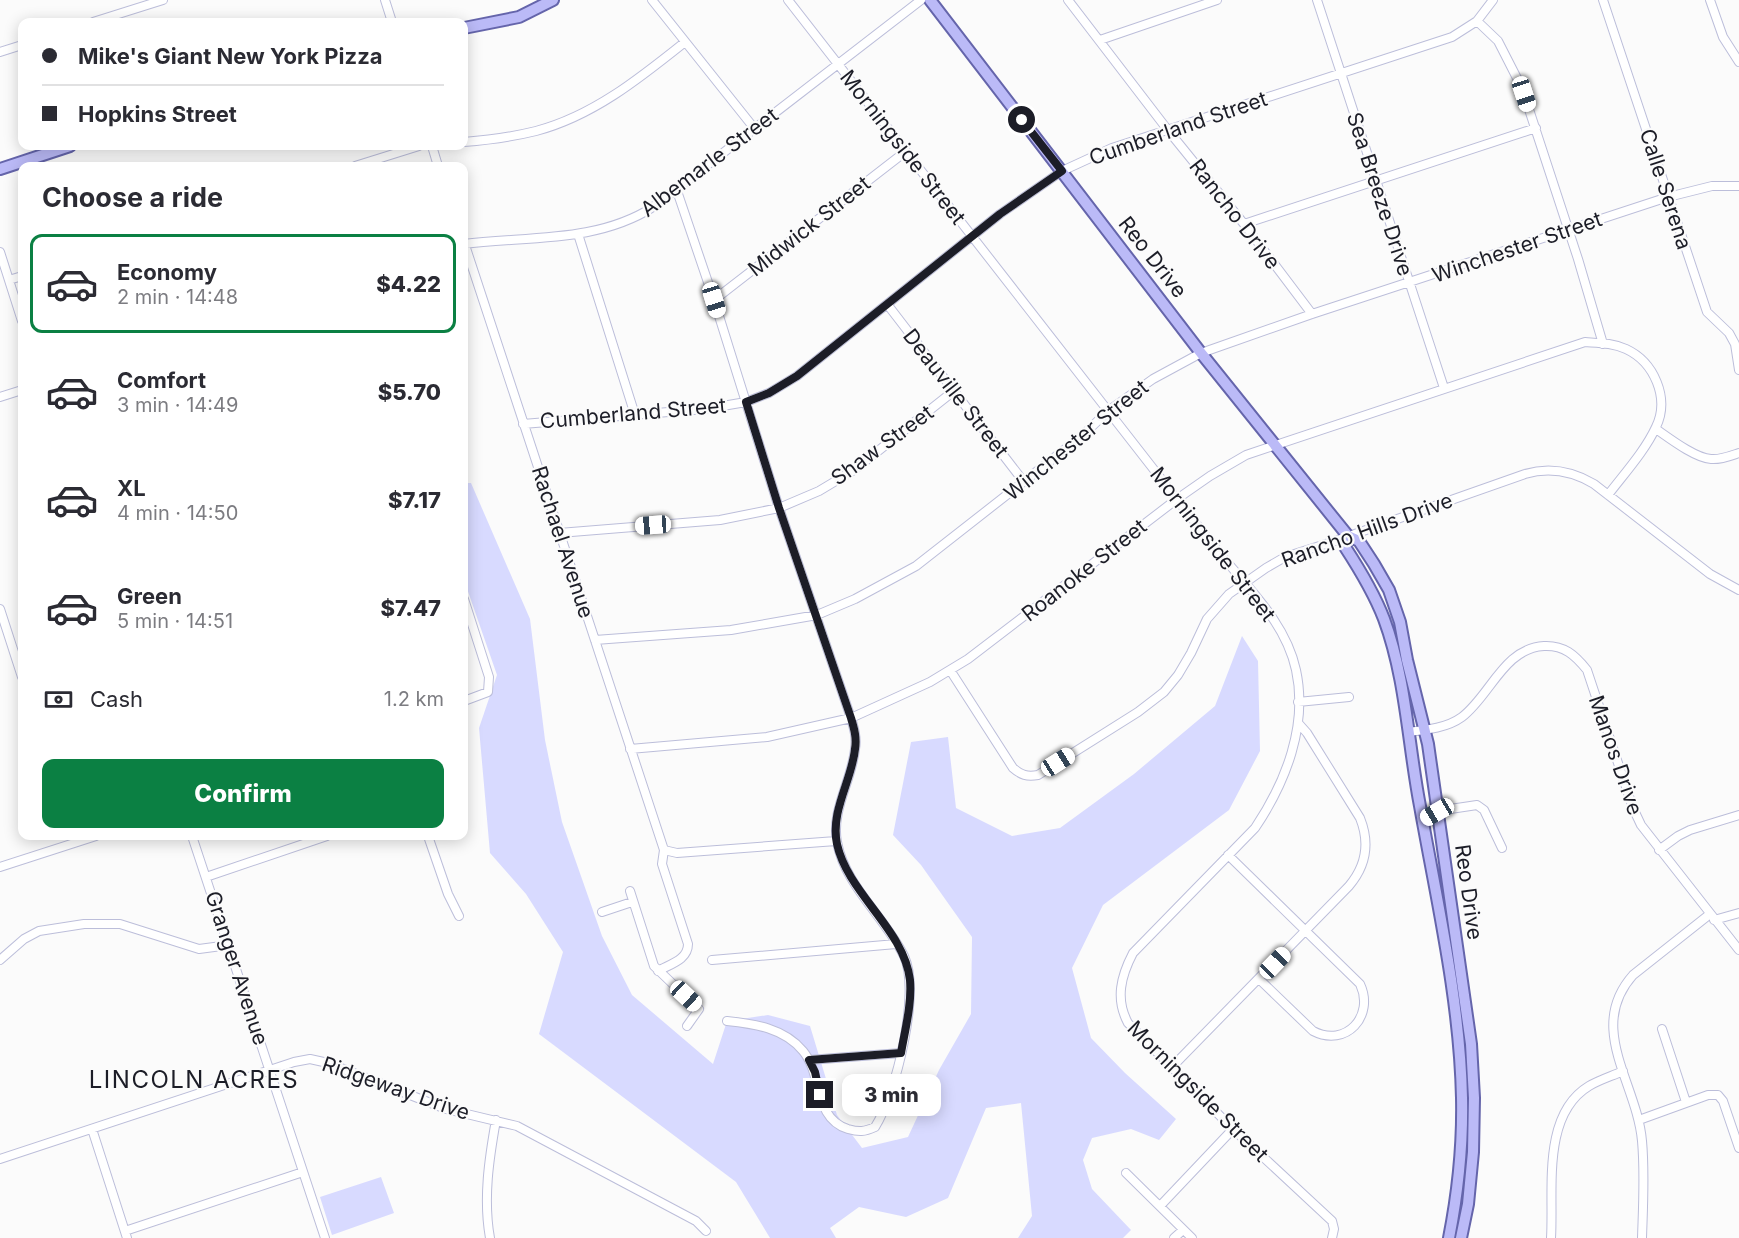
<!DOCTYPE html>
<html lang="en">
<head>
<meta charset="utf-8">
<style>
	body { margin:0; font-family:Inter,sans-serif; background:#f7f7f7; color:#2b2b33; height:100vh; display:flex; flex-direction:column; font-size:22px; white-space:nowrap }
	* { box-sizing:border-box; margin:0 }
	p { font-size:20px; color:#7c7c81 }
	.icon { flex:none; width:33px; height:33px; fill:none; stroke:currentColor; stroke-width:2; stroke-linecap:round; stroke-linejoin:round }
	.map { position:relative; flex:1; overflow:hidden }
	.drawer { position:absolute; left:18px; top:162px; width:450px; height:678px; display:flex; flex-direction:column; background:#fff; border-radius:12px; box-shadow:0 3px 15px #0003 }
	.drawer>* { flex:none }
	.banner { position:absolute; left:18px; top:18px; width:450px; height:132px; border-radius:12px; box-shadow:0 3px 15px #0003; display:grid; align-content:center; height:132px; padding:0 24px; background:#fff }
	.end { position:absolute; width:27px; height:27px; margin:-14px; border:8px solid #1c1d27; background:#fff; box-shadow:0 0 0 3px #fff }
	.from { border-radius:50% }
	.bubble { position:absolute; height:42px; border-radius:12px; background:#fff; box-shadow:0 3px 15px #0003; font-size:20px; font-weight:800; line-height:42px; text-align:center }
	.car { position:absolute; width:18px; height:36px; margin:-18px -9px; border-radius:8px; box-shadow:0 0 4px 2px #0007; background:linear-gradient(#fff 24%,#345 0 40%,#fff 0 76%,#345 0 86%,#fff 0) }
	.banner b { display:flex; align-items:center; gap:21px; height:57px; font-size:22px }
	.banner b+b { border-top:2px solid #e1e1e2 }
	.banner i { width:15px; height:15px; background:#2b2b33 }
	ul { padding:0; list-style:none }
	li { display:flex; align-items:center; gap:18px; height:99px; margin:0 12px 9px; padding:0 12px; border:3px solid transparent; border-radius:12px }
	li div { flex:1 }
	li b { display:block; font-size:22px }
	li em { font-style:normal; font-weight:800 }
	li.current { border-color:#0b8043 }
	li>.icon { width:54px; height:54px; stroke-width:1.5 }
	h2 { padding:0 24px; font-size:27px; line-height:72px }
	.pay { display:flex; align-items:center; gap:15px; height:66px; padding:0 24px; font-size:22px }
	.pay p { margin-inline-start:auto }
	.cta { display:flex; gap:12px; margin-top:auto; padding:12px 24px }
	.cta a { flex:1; height:69px; border-radius:12px; background:#0b8043; color:#fff; font-size:24px; font-weight:800; line-height:69px; text-align:center }
	.map>svg:first-child { display:block }
	.green { fill:#d8daff }
	.lines { fill:none; stroke-linecap:round; stroke-linejoin:round }
	.minor-casing { stroke:#bcbeda; stroke-width:10 }
	.major-casing { stroke:#6565ab; stroke-width:14 }
	.minor { stroke:#fff; stroke-width:8 }
	.major { stroke:#bbbaf7; stroke-width:10 }
	.route { stroke:#1c1d27; stroke-width:8 }
	.labels { text-anchor:middle; dominant-baseline:central; stroke-width:4.5; stroke-linejoin:round; paint-order:stroke }
	.street-label { font-size:21px; fill:#1c1d27; stroke:#fbfbfb }
	.quarter-label { font-size:24px; letter-spacing:1.5px; fill:#1c1d27; stroke:#fbfbfb }
</style>
</head>
<body>
<div class="map">
<svg width="1739" height="1238" viewBox="0 0 1739 1238">
	<rect width="100%" height="100%" fill="#fbfbfb"/>
	<!-- green -->
	<path class="green" d="M464 483H471L530 619 545 740 562 822 602 936 632 995 713 1064 727 1021 768 1015 810 1026 837 1115 862 1148 908 1137 939 1070 971 1014 972 937 921 865 893 835 911 742 948 737 956 808 1012 836 1060 828 1134 774 1215 706 1242 636 1258 661 1260 751 1229 810 1103 905 1072 968 1091 1038 1125 1073 1176 1119 1159 1140 1131 1129 1092 1138 1083 1160 1092 1189 1131 1230 1123 1238H1018L1032 1216 1021 1103 986 1108 948 1198 906 1217 859 1207 830 1228 836 1238H770L736 1182 539 1034 563 952 526 894 490 853 479 728 497 675 464 580Z
		M381 1177 394 1213 332 1235 320 1197Z"/>
	<g class="lines">
		<!-- minor casing -->
		<g class="minor-casing">
			<path id="minor" d="M385 0 392 22
				M652 0 754 128
				M788 0C913 159 1037 320 1162 480 1182 506 1202 531 1222 556 1251 591 1286 624 1296 670 1308 725 1286 782 1255 828L1133 953C1121 976 1115 999 1128 1023L1233 1129 1332 1221 1334 1229 1332 1238
				M1068 0 1167 129 1244 224 1312 314
				M1317 0 1444 388
				M1603 0 1707 312 1729 333 1735 344 1739 370
				M1710 0 1723 37 1739 62
				M1477 21 1498 41 1522 88 1578 259 1603 344
				M93 22 163 0
				M1100 40 1217 0
				M0 52 22 45
				M464 142C488 140 512 137 536 131 593 116 640 78 685 42
				M432 146 438 166
				M355 166 419 146
				M676 188 714 300 779 508 851 718C854 728 857 738 855 749 852 780 831 810 837 842 845 886 885 917 904 956 921 992 896 1094 875 1127 864 1132 859 1132 848 1129 813 1118 823 1075 803 1051 784 1028 755 1024 727 1021
				M1244 224 1536 128
				M578 234 635 415
				M464 242 664 850 677 853 836 841
				M464 244C527 236 597 243 653 207L921 0
				M0 252 22 321
				M9 280 22 276
				M714 300 905 152
				M887 304 1024 482
				M0 397 22 390
				M523 424 705 409 746 402 769 393 797 376 1000 214 1062 171 1112 148 1452 37 1477 21 1493 0
				M1656 429C1669 438 1695 458 1711 459 1720 460 1730 456 1739 453
				M559 533 720 520 779 508 819 491 854 470 955 390
				M464 599 489 677 488 692 464 701
				M0 609 22 677
				M595 640 731 630 817 615 855 599 916 566 1082 436 1108 411 1153 379 1201 353 1312 314 1668 197 1712 186H1739
				M950 670 1013 768C1021 775 1027 777 1038 775L1138 712 1164 692 1178 675 1191 653 1207 619 1229 594 1266 568 1285 557 1332 542 1525 474C1549 467 1572 471 1594 484L1710 574 1739 590
				M1298 702 1349 697
				M1408 732C1426 730 1447 728 1462 717 1490 696 1504 648 1544 646 1564 645 1575 655 1587 670L1633 808 1641 825 1739 950
				M630 749 767 737 851 718 873 708 930 682 968 659 1177 499 1210 476 1246 455 1585 342C1599 343 1613 343 1626 349 1654 362 1670 398 1656 427 1645 451 1624 474 1608 495
				M1422 820 1437 811 1477 805 1484 810 1502 848
				M192 836 325 1238
				M428 836 448 894 459 916
				M1659 850 1678 836 1690 830 1739 815
				M1228 855 1360 984C1375 1016 1346 1048 1313 1031L1259 979
				M0 867 96 836
				M206 877 327 836
				M630 891 654 966 699 1009 687 1026
				M602 912 632 902
				M1714 920 1739 913
				M0 960 24 939 39 931 84 924H120L199 949 229 945
				M712 960 896 944
				M658 971C670 964 688 960 688 944L662 864 664 850
				M1662 1029 1686 1102
				M809 1060 901 1053
				M1172 1067 1349 886C1366 866 1370 843 1360 818L1307 733 1299 724
				M1639 1120 1708 1095H1718L1723 1101 1739 1148
				M92 1129 127 1238
				M0 1159 294 1062 310 1059 328 1063 446 1109 517 1126 696 1221 706 1231
				M1126 1173 1192 1238
				M1160 1206 1233 1129
				M125 1231 303 1172
				M490 1238C483 1199 489 1159 496 1120
				M1174 1238 1183 1230
				M1551 1238C1554 1191 1541 1115 1589 1086 1599 1080 1612 1076 1623 1071
				M1642 1238C1643 1206 1645 1173 1642 1141 1637 1083 1586 1028 1633 975L1710 914"/>
		</g>
		<!-- major casing -->
		<g class="major-casing">
			<path id="major" d="M930 0 1201 353 1348 536 1359 541 1374 564 1389 590 1400 622 1407 660 1428 744 1471 1044 1474 1098 1473 1152 1468 1204 1461 1238
				M464 28 519 17 553 0
				M0 169 70 146
				M1348 536 1345 547C1360 570 1374 593 1384 619 1406 678 1408 744 1420 806 1437 902 1460 1000 1462 1098 1463 1145 1458 1192 1449 1238"/>
		</g>
		<!-- minor -->
		<use href="#minor" class="minor"/>
		<!-- major -->
		<use href="#major" class="major"/>
	</g>
	<g class="lines">
		<!-- route -->
		<path class="route" d="M820 1095 815 1072 809 1060 901 1053C905 1030 912 1004 910 980 904 929 848 894 837 844 830 811 852 780 855 749 857 738 854 728 851 718L779 508 746 402 769 393 797 376 1000 214 1062 171 1022 120"/>
	</g>
	<g class="labels">
		<!-- street labels -->
		<g class="street-label">
			<text transform="translate(1178 128) rotate(-19)">Cumberland Street</text>
			<text transform="translate(903 147) rotate(52)">Morningside Street</text>
			<text transform="translate(709 162) rotate(-37)">Albemarle Street</text>
			<text transform="translate(1666 189) rotate(72)">Calle Serena</text>
			<text transform="translate(1380 194) rotate(72)">Sea Breeze Drive</text>
			<text transform="translate(1235 214) rotate(52)">Rancho Drive</text>
			<text transform="translate(809 226) rotate(-38)">Midwick Street</text>
			<text transform="translate(1517 247) rotate(-19)">Winchester Street</text>
			<text transform="translate(1153 257) rotate(52)">Reo Drive</text>
			<text transform="translate(956 393) rotate(52)">Deauville Street</text>
			<text transform="translate(633 413) rotate(-5)">Cumberland Street</text>
			<text transform="translate(1076 440) rotate(-39)">Winchester Street</text>
			<text transform="translate(882 445) rotate(-36)">Shaw Street</text>
			<text transform="translate(1367 530) rotate(-20)">Rancho Hills Drive</text>
			<text transform="translate(563 542) rotate(72)">Rachael Avenue</text>
			<text transform="translate(1213 544) rotate(52)">Morningside Street</text>
			<text transform="translate(1084 570) rotate(-38)">Roanoke Street</text>
			<text transform="translate(1616 755) rotate(71)">Manos Drive</text>
			<text transform="translate(1469 892) rotate(82)">Reo Drive</text>
			<text transform="translate(237 968) rotate(72)">Granger Avenue</text>
			<text transform="translate(396 1088) rotate(19)">Ridgeway Drive</text>
			<text transform="translate(1198 1091) rotate(45)">Morningside Street</text>
		</g>
		<!-- quarter labels -->
		<g class="quarter-label">
			<text x="194" y="1079">LINCOLN ACRES</text>
		</g>
	</g>
</svg>
<i class="end from" style="left:1022px;top:120px"></i>
<i class="end" style="left:820px;top:1095px"></i>
<div class="bubble" style="left:842px;top:1074px;width:99px">3 min</div>
<i class="car" style="left:1524px;top:94px;rotate:162deg"></i>
<i class="car" style="left:714px;top:300px;rotate:163deg"></i>
<i class="car" style="left:653px;top:525px;rotate:266deg"></i>
<i class="car" style="left:1058px;top:762px;rotate:58deg"></i>
<i class="car" style="left:1437px;top:812px;rotate:240deg"></i>
<i class="car" style="left:1275px;top:963px;rotate:44deg"></i>
<i class="car" style="left:686px;top:996px;rotate:133deg"></i>
<div class="banner">
<b><i class="from"></i>Mike's Giant New York Pizza</b>
<b><i></i>Hopkins Street</b>
</div>
<section class="drawer">
<h2>Choose a ride</h2>
<ul>
<li class="current"><svg class="icon" aria-label="car" viewBox="0 0 24 24"><path d="M5 17H2v-5l4-1 3-4h7l3 4 3 1v5h-3M9 17h6M6 11h13"/><circle cx="7" cy="17" r="2"/><circle cx="17" cy="17" r="2"/></svg><div><b>Economy</b><p>2 min · 14:48</p></div><em>$4.22</em></li>
<li><svg class="icon" aria-label="car" viewBox="0 0 24 24"><path d="M5 17H2v-5l4-1 3-4h7l3 4 3 1v5h-3M9 17h6M6 11h13"/><circle cx="7" cy="17" r="2"/><circle cx="17" cy="17" r="2"/></svg><div><b>Comfort</b><p>3 min · 14:49</p></div><em>$5.70</em></li>
<li><svg class="icon" aria-label="car" viewBox="0 0 24 24"><path d="M5 17H2v-5l4-1 3-4h7l3 4 3 1v5h-3M9 17h6M6 11h13"/><circle cx="7" cy="17" r="2"/><circle cx="17" cy="17" r="2"/></svg><div><b>XL</b><p>4 min · 14:50</p></div><em>$7.17</em></li>
<li><svg class="icon" aria-label="car" viewBox="0 0 24 24"><path d="M5 17H2v-5l4-1 3-4h7l3 4 3 1v5h-3M9 17h6M6 11h13"/><circle cx="7" cy="17" r="2"/><circle cx="17" cy="17" r="2"/></svg><div><b>Green</b><p>5 min · 14:51</p></div><em>$7.47</em></li>
</ul>
<div class="pay"><svg class="icon" aria-label="cash" viewBox="0 0 24 24"><path d="M3 7h18v10H3z"/><circle cx="12" cy="12" r="2"/></svg>Cash<p>1.2 km</p></div>
<div class="cta"><a>Confirm</a></div>
</section>
</div>
</body>
</html>
